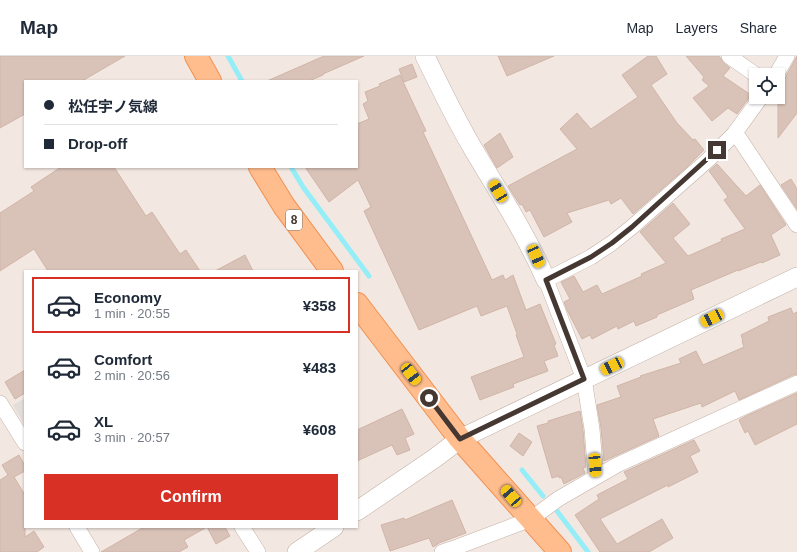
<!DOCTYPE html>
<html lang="en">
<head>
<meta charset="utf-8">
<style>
	body { margin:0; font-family:Arial,"Noto Sans JP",sans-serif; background:#f6f6f7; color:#1f2937; height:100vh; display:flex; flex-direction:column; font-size:15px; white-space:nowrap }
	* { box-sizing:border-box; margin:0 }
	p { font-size:13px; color:#747a83 }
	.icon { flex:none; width:22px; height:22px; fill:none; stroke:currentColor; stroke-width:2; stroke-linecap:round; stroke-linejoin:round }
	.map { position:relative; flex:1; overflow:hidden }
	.sheet { position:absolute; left:24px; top:214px; width:334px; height:258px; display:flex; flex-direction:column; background:#fff; border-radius:0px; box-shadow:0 1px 3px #0004 }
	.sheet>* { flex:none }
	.banner { position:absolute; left:24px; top:24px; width:334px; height:88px; border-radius:0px; box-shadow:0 1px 3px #0004; display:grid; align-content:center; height:88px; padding:0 20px; background:#fff }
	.tools { position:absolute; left:749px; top:12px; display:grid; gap:8px }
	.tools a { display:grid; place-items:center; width:36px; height:36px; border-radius:0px; background:#fff; box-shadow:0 1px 3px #0004; font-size:20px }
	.end { position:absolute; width:18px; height:18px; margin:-9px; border:5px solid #453731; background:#fff; box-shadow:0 0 0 2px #fff }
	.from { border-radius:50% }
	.car { position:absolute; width:12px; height:24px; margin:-12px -6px; border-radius:5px; box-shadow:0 0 3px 1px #0007; background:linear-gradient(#f5c518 24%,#345 0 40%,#f5c518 0 76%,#345 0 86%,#f5c518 0) }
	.banner b { display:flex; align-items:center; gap:14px; height:38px; font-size:15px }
	.banner b+b { border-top:1px solid #e0e1e3 }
	.banner i { width:10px; height:10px; background:#1f2937 }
	ul { padding:7px 0 0; list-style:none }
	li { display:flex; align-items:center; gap:12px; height:56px; margin:0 8px 6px; padding:0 12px; border:2px solid transparent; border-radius:0px }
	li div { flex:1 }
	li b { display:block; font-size:15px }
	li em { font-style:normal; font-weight:600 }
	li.current { border-color:#d93025 }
	li>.icon { width:36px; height:36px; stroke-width:1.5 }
	.button { display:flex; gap:8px; margin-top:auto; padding:8px 20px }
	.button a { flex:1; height:46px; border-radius:0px; background:#d93025; color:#fff; font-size:16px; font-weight:600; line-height:46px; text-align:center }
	header { display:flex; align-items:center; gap:24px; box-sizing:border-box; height:56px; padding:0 20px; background:#fff; border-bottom:1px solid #e0e1e3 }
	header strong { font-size:19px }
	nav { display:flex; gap:22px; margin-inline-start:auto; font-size:14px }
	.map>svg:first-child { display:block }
	.parking { fill:#e2dddb }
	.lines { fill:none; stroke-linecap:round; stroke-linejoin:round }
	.stream { stroke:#95edf8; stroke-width:5 }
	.building { fill:#d9c2b8; stroke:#d1b5a8 }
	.minor-casing { stroke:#c2b0a6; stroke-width:16 }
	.tertiary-casing { stroke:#c2b0a6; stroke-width:20 }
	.primary-casing { stroke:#f19151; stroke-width:24 }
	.minor { stroke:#fff; stroke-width:15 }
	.tertiary { stroke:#fff; stroke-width:19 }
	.primary { stroke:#ffbd8e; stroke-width:22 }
	.route { stroke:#453731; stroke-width:5 }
	.labels { text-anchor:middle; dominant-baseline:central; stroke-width:3; stroke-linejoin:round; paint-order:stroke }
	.shield { fill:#fff; stroke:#7d736f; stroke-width:1 }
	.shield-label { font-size:12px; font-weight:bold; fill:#453731 }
</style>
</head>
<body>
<header>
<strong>Map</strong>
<nav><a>Map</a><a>Layers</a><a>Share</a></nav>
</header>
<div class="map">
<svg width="797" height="496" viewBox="0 0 797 496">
	<rect width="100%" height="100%" fill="#f3e8e1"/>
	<!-- parking -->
	<path class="parking" d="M25 342V370L13 349Z"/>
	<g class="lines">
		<!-- stream -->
		<path class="stream" d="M228 0 242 25
			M291 111 303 131 369 220
			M522 414 543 440
			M557 455 588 496"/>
	</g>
	<!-- building -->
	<path class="building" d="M0 0H125L82 25H25V58L0 72Z
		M324 0H364L323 18V19L309 25H267Z
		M498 0H554L507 20Z
		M648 0H656L667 18 651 29 677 67 693 84 695 83 704 94 687 111 633 158 621 142 611 148 609 144 567 157 572 166 544 181 530 154 526 156 522 148 520 149 508 130 577 93 560 73 577 57 591 73 638 41 622 19Z
		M686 0H719L724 7 730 12 723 20 751 39 737 58 728 52 712 65 693 42 709 30 702 24 704 21Z
		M797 0V57L778 82V31L784 24Z
		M412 8 417 21 404 26 399 13Z
		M400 19 426 75 423 76 492 224 503 219 505 224 513 219 526 254 540 248 556 288 554 289 558 300 544 305 548 315 513 328 514 331 480 344 471 321 524 301 516 279 517 278 507 250 481 260 477 250 419 274 364 155 371 151 358 124 329 146 305 111H357V68L369 63 363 48 368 45 365 36 380 30 379 28Z
		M500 77 513 101 497 112 484 89Z
		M717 108 746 140 760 129 786 169 771 179 780 199 762 207 761 206 738 215V214L691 234 694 243 657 259V261L636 270 634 265 618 273 617 270 592 283 590 279 582 283 567 254 564 246 570 243 561 226 574 220 583 236 597 229 602 238 642 220 641 218 666 207 640 176 673 147 690 168 673 182 688 200 722 185 721 183 745 173 724 144 728 141 709 115Z
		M61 111H114L146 160 152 156 180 198 186 194 200 215H48L34 193 0 215V157L34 135 31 131Z
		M791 123 797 133V153L781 129Z
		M245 199 253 215H215Z
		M791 252 793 258 797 256V318L793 319 739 344 735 335 702 351 701 347 653 363 659 380 604 405 601 372 597 349 621 341 617 330 641 321 640 320 681 307 679 303 696 295 703 309 744 291 742 285H743L741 279 769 265 768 261Z
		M25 314V337L15 343 5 326Z
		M797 337V368L755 389 748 375 745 377 739 364 746 360Z
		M402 353 414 378 405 382 410 394 397 399 392 389 357 405V374Z
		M580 355 583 374 586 411 583 412 585 417 564 428 561 421 559 422V420L552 422 537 370 548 367V365Z
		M519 377 532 386 523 400 510 390Z
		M694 384 700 395 690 400 698 416 668 431V429L600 463 617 488 662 463 673 482 649 496H600L575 459 599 443 597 439 628 423 624 416Z
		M19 399 25 410V415L14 421 25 439V481L34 475 44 491 37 496H0V424L8 419 2 409Z
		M452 444 466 477 439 487 433 491 429 482 390 495 381 469 404 462 405 464Z
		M144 471H225L230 480 216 488 207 471 184 484 188 491 179 496H101Z"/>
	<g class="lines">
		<!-- minor casing -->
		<g class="minor-casing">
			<path id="minor" d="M729 0 756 19
				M776 19 787 0
				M734 78 739 82 797 169
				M0 347 25 387
				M596 421 592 373 584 323 546 224 591 201 612 187 632 171 709 103 734 78 761 41
				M77 471 92 496
				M242 471 258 496
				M442 496 457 491 531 463 558 443 617 409 797 327"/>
		</g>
		<!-- tertiary casing -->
		<g class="tertiary-casing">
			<path id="tertiary" d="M425 0C440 31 455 62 472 91 498 135 526 178 546 224
				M357 455 435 402 460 383 797 221
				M297 496 334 471"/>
		</g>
		<!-- primary casing -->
		<g class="primary-casing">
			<path id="primary" d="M196 0 210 25
				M260 111 284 150 332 215
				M357 248 460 383 560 496"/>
		</g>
		<!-- minor -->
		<use href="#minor" class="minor"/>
		<!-- tertiary -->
		<use href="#tertiary" class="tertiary"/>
		<!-- primary -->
		<use href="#primary" class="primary"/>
	</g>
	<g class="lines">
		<!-- route -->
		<path class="route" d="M429 342 460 383 584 323 546 224 591 201 612 187 632 171 717 94"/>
	</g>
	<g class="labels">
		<!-- shield labels -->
		<rect class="shield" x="286" y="154" width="16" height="20" rx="3"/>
		<g class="shield-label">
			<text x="294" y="164">8</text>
		</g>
	</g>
</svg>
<div class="tools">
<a><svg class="icon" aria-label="locate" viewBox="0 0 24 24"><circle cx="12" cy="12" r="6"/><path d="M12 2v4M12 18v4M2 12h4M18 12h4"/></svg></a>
</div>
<i class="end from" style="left:429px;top:342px"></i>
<i class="end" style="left:717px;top:94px"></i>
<i class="car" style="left:498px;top:135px;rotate:329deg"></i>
<i class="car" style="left:536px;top:200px;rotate:156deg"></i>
<i class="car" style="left:712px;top:262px;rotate:244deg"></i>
<i class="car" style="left:612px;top:310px;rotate:244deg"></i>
<i class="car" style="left:411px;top:318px;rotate:142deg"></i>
<i class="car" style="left:595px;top:409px;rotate:175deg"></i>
<i class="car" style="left:511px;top:440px;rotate:319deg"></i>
<div class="banner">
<b><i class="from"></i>松任宇ノ気線</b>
<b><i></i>Drop-off</b>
</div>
<section class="sheet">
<ul>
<li class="current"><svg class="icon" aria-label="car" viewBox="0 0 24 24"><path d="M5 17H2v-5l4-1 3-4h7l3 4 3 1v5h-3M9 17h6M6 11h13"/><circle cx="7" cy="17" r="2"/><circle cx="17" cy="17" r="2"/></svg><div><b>Economy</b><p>1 min · 20:55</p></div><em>¥358</em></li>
<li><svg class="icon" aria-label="car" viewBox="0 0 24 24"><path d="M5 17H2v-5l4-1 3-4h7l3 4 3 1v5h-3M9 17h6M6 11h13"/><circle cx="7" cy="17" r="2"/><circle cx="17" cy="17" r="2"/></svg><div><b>Comfort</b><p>2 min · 20:56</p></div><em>¥483</em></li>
<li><svg class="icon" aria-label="car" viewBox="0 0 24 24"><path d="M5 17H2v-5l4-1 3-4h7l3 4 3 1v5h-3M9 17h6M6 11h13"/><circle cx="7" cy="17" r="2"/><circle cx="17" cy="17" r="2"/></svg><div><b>XL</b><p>3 min · 20:57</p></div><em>¥608</em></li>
</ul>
<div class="button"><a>Confirm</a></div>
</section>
</div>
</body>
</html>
